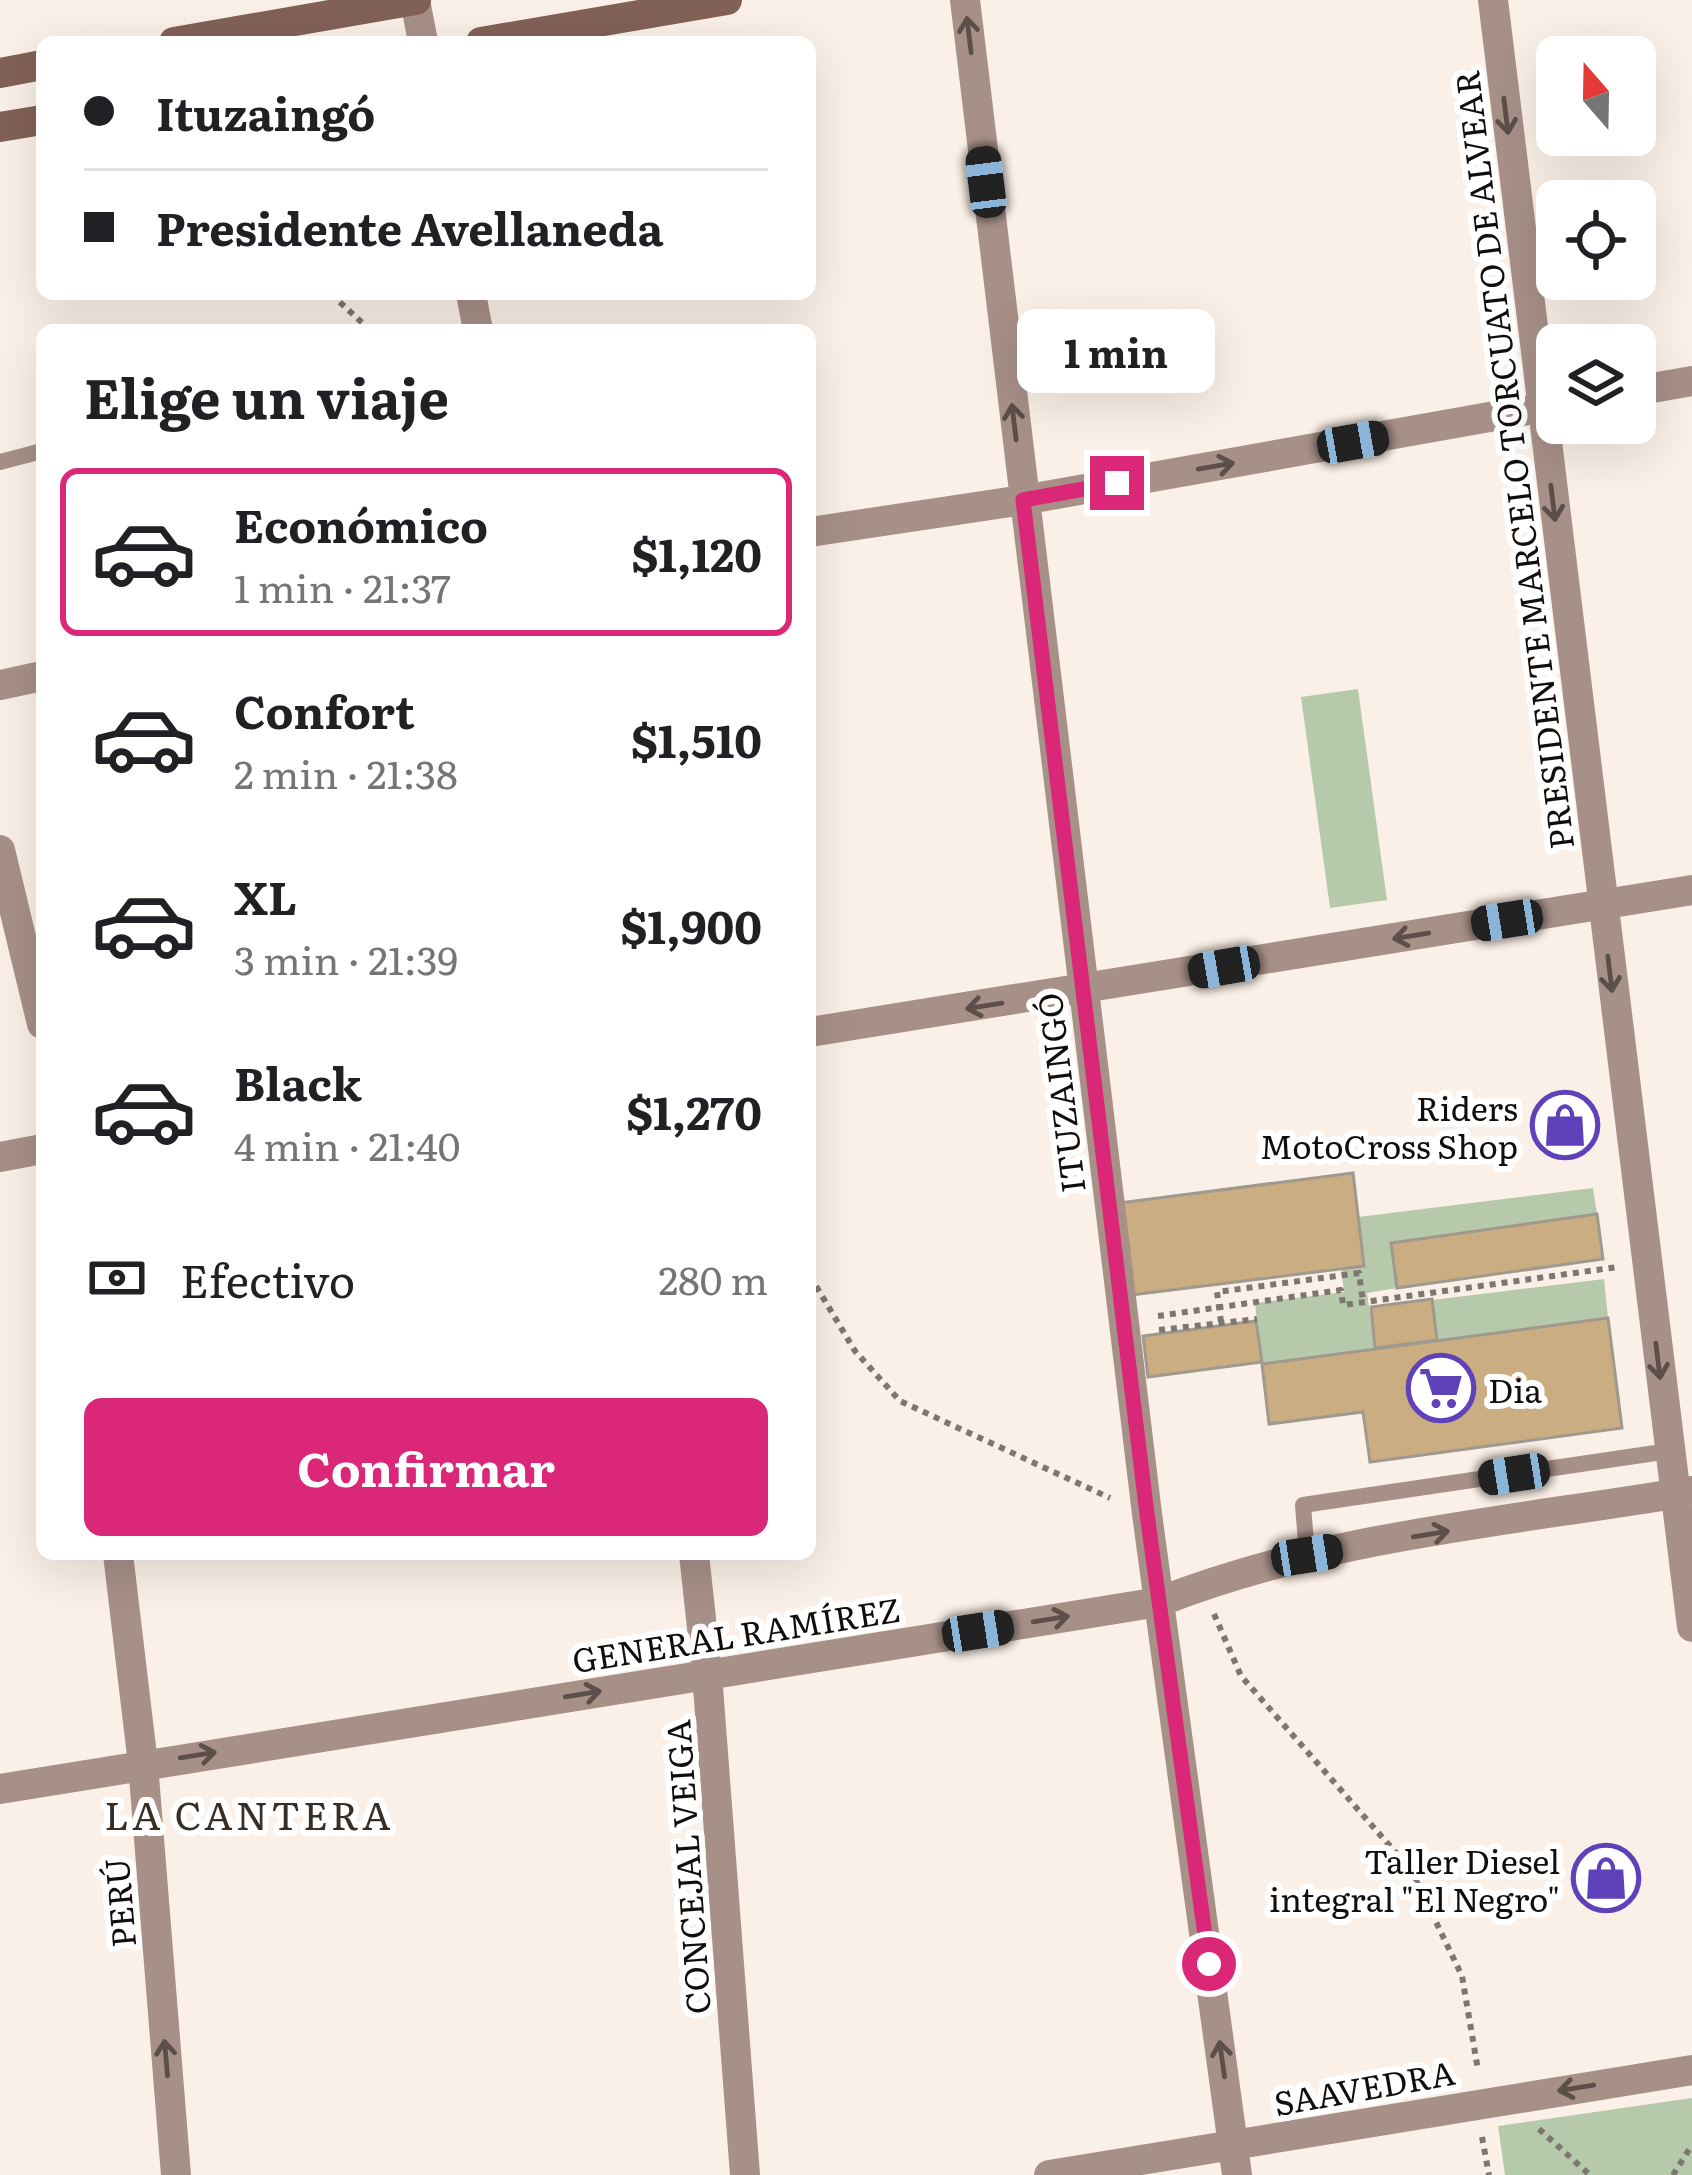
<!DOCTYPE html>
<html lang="es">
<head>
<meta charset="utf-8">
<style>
	body { margin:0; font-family:Literata,serif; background:#f6f6f6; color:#202124; height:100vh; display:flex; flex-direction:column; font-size:45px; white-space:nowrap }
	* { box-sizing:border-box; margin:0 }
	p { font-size:39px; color:#757577 }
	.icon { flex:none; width:66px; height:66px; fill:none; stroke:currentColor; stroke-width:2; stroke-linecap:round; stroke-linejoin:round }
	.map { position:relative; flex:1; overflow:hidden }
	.side { position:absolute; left:36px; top:324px; width:780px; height:1236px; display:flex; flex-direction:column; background:#fff; border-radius:18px; box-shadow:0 12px 48px #0002 }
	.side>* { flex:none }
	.hud { position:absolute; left:36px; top:36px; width:780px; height:264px; border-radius:18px; box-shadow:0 12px 48px #0002; display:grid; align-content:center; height:264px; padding:0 48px; background:#fff }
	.needle { width:78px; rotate:340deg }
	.fabs { position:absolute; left:1536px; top:36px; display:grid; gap:24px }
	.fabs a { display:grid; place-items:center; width:120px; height:120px; border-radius:18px; background:#fff; box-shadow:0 12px 48px #0002; font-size:60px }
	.end { position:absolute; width:54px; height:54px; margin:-27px; border:15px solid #db2777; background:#fff; box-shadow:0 0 0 6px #fff }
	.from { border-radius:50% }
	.bubble { position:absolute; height:84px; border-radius:18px; background:#fff; box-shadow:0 12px 48px #0002; font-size:39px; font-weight:700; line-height:84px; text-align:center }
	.car { position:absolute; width:36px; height:72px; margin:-36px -18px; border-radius:15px; box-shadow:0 0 9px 3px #0007; background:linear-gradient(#222 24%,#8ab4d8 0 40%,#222 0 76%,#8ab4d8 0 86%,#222 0) }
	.hud b { display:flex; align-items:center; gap:42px; height:114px; font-size:45px }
	.hud b+b { border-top:3px solid #e0e0e0 }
	.hud i { width:30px; height:30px; background:#202124 }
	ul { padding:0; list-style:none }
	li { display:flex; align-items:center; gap:36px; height:168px; margin:0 24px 18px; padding:0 24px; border:6px solid transparent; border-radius:18px }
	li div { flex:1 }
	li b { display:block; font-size:45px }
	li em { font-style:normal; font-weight:700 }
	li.on { border-color:#db2777 }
	li>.icon { width:108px; height:108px; stroke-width:1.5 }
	h2 { padding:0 48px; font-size:54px; line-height:144px }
	.pay { display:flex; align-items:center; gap:30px; height:132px; padding:0 48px; font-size:45px }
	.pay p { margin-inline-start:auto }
	.button { display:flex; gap:24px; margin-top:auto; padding:24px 48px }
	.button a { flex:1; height:138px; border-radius:18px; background:#db2777; color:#fff; font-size:48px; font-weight:700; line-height:138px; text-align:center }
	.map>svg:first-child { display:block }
	.green { fill:#b7c9ab }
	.building { fill:#cbad82; stroke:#a0998f; stroke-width:3 }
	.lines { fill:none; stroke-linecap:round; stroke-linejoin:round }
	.path { stroke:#7d7671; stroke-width:6; stroke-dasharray:6 6; stroke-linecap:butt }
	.lane { stroke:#a79088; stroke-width:16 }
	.street { stroke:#a79088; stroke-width:30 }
	.secondary { stroke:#826157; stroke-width:30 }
	.path-bridge { stroke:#7d7671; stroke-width:6; stroke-dasharray:6 6; stroke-linecap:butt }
	.oneway { stroke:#5c4e49 }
	.route { stroke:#db2777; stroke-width:15 }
	.labels { text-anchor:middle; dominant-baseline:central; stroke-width:12; stroke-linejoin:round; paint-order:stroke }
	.street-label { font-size:33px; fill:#100d0a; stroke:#fff }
	.poi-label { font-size:33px; fill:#100d0a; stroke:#fff; text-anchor:end }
	.quarter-label { font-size:39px; letter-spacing:3px; fill:#362e27; stroke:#fff }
</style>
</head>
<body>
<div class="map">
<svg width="1692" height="2175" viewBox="0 0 1692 2175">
	<rect width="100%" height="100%" fill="#fbf0e7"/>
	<!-- green -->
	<path class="green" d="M1358 689 1387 900 1330 908 1301 697Z
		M1593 1188 1597 1214 1391 1243 1397 1288 1367 1293 1375 1348 1262 1364 1255 1303 1344 1292 1341 1268 1364 1265 1358 1217Z
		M1604 1279 1608 1318 1437 1340 1432 1300Z
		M1692 2098V2175H1505L1498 2126Z"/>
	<!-- building -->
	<path class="building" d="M1353 1173 1364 1266 1131 1295 1119 1203Z
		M1597 1214 1603 1259 1397 1288 1391 1243Z
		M1432 1299 1437 1340 1375 1348 1371 1307Z
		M1608 1318 1622 1428 1370 1462 1363 1412 1269 1424 1262 1364Z
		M1256 1321 1262 1362 1148 1377 1143 1336Z"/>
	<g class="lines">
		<!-- path -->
		<path class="path" d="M331 294 370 330
			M810 1276 855 1351 900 1401 1110 1498
			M1158 1316 1341 1290 1343 1305 1618 1267
			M1159 1330 1257 1319
			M1214 1614 1241 1676 1411 1870 1462 1976 1478 2070
			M1539 2129 1590 2175
			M1482 2137 1489 2175
			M1673 2175 1692 2145"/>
		<!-- lane -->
		<path class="lane" d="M0 462 42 451
			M1307 1555 1303 1505 1669 1451"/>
		<!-- street -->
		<path class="street" d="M415 0 423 42
			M965 0 1147 1514 1237 2175
			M1493 0 1692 1627
			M471 294 478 330
			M1635 391 1692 381
			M810 532 1023 500 1557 405
			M0 685 42 676
			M0 850 42 1024
			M810 1032 1692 890
			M0 1157 42 1149
			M118 1554 143 1764 176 2175
			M694 1554 707 1674 745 2175
			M0 1789 1159 1602C1328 1535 1515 1521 1692 1491
			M1049 2175 1692 2070"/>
		<!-- secondary -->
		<path class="secondary" d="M174 42 416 0
			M481 42 727 0
			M0 73 42 65
			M0 127 42 120"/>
		<!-- path-bridge -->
		<path class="path-bridge" d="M1221 1322 1217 1292 1359 1273 1363 1302"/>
	</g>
	<!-- one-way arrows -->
	<defs><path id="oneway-shaft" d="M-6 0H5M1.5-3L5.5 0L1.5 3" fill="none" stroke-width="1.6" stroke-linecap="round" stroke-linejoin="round" transform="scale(3)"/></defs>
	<g class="oneway">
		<use href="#oneway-shaft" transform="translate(969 35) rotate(-97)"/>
		<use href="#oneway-shaft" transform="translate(1506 116) rotate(83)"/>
		<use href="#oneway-shaft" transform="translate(1014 422) rotate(-97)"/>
		<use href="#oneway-shaft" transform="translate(1216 466) rotate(-10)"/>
		<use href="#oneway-shaft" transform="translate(1553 503) rotate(83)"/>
		<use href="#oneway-shaft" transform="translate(1411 936) rotate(171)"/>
		<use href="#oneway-shaft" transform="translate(1610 974) rotate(83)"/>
		<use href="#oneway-shaft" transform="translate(984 1006) rotate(171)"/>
		<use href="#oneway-shaft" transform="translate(1658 1361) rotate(83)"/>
		<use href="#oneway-shaft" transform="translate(1431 1534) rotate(-9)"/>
		<use href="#oneway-shaft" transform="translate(1051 1619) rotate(-9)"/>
		<use href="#oneway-shaft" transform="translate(583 1694) rotate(-9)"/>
		<use href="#oneway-shaft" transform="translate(198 1755) rotate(-9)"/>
		<use href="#oneway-shaft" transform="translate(166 2058) rotate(-95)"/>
		<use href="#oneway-shaft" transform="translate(1222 2059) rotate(-98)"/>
		<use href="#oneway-shaft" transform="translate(1576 2088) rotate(171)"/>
	</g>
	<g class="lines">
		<!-- route -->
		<path class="route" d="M1117 483 1023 500 1147 1514 1209 1964"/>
	</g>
	<!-- icons -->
	<defs>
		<g id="shop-ring" transform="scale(3.45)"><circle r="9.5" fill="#fff" stroke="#5f42ba" stroke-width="1.5"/><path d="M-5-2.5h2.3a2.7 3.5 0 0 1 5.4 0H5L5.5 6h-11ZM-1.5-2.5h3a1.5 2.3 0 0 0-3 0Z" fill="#5f42ba"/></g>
		<g id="supermarket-ring" transform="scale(3.45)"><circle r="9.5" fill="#fff" stroke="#5f42ba" stroke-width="1.5"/><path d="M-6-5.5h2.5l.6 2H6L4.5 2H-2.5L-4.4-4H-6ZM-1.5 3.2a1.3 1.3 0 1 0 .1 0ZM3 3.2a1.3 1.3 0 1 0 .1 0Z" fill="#5f42ba"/></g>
	</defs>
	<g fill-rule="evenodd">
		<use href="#shop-ring" x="1565" y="1125"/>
		<use href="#supermarket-ring" x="1441" y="1388"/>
		<use href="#shop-ring" x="1606" y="1878"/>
	</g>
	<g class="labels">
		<!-- street labels -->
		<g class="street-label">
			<text transform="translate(1512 460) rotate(-97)">PRESIDENTE MARCELO TORCUATO DE ALVEAR</text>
			<text transform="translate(1059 1093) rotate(-97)">ITUZAINGÓ</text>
			<text transform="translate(736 1633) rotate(-9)">GENERAL RAMÍREZ</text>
			<text transform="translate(686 1867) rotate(-94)">CONCEJAL VEIGA</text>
			<text transform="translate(118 1903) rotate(-95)">PERÚ</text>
			<text transform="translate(1364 2086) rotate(-10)">SAAVEDRA</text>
		</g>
		<!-- poi labels -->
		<g class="poi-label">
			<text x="1518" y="1106">Riders<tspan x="1518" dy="38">MotoCross Shop</tspan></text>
			<text x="1488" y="1388" text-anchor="start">Dia</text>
			<text x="1560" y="1859">Taller Diesel<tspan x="1560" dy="38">integral "El Negro"</tspan></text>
		</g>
		<!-- quarter labels -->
		<g class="quarter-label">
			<text x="249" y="1813">LA CANTERA</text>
		</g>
	</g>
</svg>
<div class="fabs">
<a><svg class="needle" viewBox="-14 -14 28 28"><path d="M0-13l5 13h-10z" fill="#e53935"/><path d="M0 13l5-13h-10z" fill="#757577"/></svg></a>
<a><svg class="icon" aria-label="locate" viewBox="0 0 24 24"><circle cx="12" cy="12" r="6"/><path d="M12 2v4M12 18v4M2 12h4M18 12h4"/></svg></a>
<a><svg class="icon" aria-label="layers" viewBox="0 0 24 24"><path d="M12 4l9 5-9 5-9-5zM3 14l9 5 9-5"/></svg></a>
</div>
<i class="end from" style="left:1209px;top:1964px"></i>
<i class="end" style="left:1117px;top:483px"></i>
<div class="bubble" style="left:1017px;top:309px;width:198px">1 min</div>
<i class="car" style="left:986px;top:182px;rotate:353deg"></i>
<i class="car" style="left:1353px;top:442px;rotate:80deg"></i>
<i class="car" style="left:1507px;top:920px;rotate:261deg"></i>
<i class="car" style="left:1224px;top:967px;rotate:260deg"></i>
<i class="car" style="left:1514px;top:1474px;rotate:261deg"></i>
<i class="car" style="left:1307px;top:1555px;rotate:81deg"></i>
<i class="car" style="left:978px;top:1631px;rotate:81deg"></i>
<div class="hud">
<b><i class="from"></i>Ituzaingó</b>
<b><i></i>Presidente Avellaneda</b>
</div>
<section class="side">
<h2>Elige un viaje</h2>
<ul>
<li class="on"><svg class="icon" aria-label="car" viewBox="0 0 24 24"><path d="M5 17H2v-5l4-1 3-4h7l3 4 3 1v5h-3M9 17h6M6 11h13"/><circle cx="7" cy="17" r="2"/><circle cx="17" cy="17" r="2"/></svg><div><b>Económico</b><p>1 min · 21:37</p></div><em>$1,120</em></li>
<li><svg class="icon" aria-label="car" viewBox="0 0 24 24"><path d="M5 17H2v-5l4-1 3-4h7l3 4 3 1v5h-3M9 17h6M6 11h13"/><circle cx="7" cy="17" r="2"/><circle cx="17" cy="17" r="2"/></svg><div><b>Confort</b><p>2 min · 21:38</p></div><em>$1,510</em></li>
<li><svg class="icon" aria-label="car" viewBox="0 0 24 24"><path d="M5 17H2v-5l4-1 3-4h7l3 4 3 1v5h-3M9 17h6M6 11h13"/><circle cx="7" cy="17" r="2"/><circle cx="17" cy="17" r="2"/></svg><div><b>XL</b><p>3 min · 21:39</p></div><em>$1,900</em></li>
<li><svg class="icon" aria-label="car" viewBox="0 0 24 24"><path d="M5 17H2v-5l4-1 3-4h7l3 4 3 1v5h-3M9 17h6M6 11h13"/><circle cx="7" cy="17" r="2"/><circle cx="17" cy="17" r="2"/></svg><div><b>Black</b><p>4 min · 21:40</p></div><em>$1,270</em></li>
</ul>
<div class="pay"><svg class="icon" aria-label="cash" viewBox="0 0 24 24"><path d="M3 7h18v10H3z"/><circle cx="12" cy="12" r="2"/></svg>Efectivo<p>280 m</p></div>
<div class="button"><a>Confirmar</a></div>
</section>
</div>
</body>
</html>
